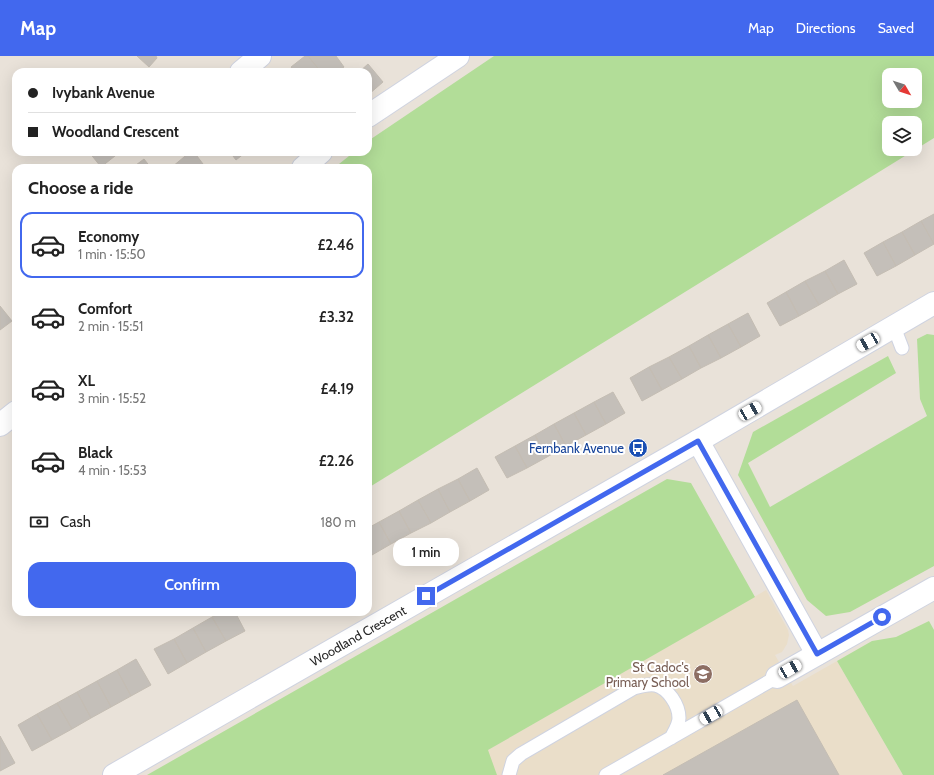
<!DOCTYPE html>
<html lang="en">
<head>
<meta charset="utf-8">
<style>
	body { margin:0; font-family:Cabin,sans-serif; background:#f2f2f2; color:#222; height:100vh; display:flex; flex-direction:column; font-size:15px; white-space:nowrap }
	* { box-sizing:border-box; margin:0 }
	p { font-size:13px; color:#767676 }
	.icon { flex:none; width:22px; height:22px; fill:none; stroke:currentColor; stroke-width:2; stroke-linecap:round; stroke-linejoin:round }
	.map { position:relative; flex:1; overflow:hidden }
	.panel { position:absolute; left:12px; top:108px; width:360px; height:452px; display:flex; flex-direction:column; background:#fff; border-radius:12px; box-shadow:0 4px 16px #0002 }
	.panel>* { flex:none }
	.guide { position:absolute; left:12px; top:12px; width:360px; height:88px; border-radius:12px; box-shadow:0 4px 16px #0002; display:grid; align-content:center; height:88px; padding:0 16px; background:#fff }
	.needle { width:26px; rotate:129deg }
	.tools { position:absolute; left:882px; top:12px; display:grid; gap:8px }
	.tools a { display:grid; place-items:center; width:40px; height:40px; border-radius:8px; background:#fff; box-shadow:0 4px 16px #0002; font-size:20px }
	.end { position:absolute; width:18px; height:18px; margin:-9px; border:5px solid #4268ee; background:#fff; box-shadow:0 0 0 2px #fff }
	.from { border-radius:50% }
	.bubble { position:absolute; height:28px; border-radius:12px; background:#fff; box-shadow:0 4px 16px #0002; font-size:13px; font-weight:600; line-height:28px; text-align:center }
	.car { position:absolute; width:12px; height:24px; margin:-12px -6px; border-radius:5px; box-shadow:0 0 3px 1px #0007; background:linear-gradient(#fff 24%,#345 0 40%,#fff 0 76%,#345 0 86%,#fff 0) }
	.guide b { display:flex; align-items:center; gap:14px; height:38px; font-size:15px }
	.guide b+b { border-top:1px solid #e0e0e0 }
	.guide i { width:10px; height:10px; background:#222 }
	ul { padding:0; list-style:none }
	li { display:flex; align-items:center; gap:12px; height:66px; margin:0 8px 6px; padding:0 8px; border:2px solid transparent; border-radius:12px }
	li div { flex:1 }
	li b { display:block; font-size:15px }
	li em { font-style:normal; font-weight:600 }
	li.current { border-color:#4268ee }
	li>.icon { width:36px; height:36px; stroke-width:1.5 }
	h2 { padding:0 16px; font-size:18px; line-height:48px }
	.pay { display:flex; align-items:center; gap:10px; height:44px; padding:0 16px; font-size:15px }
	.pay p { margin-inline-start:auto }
	.cta { display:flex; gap:8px; margin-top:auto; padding:8px 16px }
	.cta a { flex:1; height:46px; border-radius:12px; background:#4268ee; color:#fff; font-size:16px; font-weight:600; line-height:46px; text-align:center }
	header { display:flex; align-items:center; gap:24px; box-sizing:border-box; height:56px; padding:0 20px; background:#4268ee; color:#fff }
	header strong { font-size:19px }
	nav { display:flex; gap:22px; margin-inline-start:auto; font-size:14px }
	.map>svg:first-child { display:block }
	.education { fill:#eadec9 }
	.green { fill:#b2dd98; fill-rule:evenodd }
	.building { fill:#c4bfb9; stroke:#c4bdb3 }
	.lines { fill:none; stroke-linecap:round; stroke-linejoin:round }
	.lane-casing { stroke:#cfd3e0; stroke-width:15 }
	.street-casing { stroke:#cfd3e0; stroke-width:24 }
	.lane { stroke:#fff; stroke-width:13 }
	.street { stroke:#fff; stroke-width:22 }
	.route { stroke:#4268ee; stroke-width:5 }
	.labels { text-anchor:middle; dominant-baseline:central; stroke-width:4; stroke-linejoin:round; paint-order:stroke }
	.transit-label { font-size:13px; fill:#164399; stroke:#fff; text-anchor:end }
	.street-label { font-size:13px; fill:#272727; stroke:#fff }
	.education-label { font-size:13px; fill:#785e54; stroke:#fff; text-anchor:end }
</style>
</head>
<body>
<header>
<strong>Map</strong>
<nav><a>Map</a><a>Directions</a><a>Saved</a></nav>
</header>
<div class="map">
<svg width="934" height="719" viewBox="0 0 934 719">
	<rect width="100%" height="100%" fill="#e9e2d9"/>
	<!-- education -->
	<path class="education" d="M766 534 788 574 789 579 787 588 782 596 775 599 793 630 837 605 903 719H444Z"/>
	<!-- green -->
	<path class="green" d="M494 0H934V82L368 432V112H334L354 96H368V85ZM889 19H915V45H889ZM889 67H915V93H889Z
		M927 278 934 279V510L850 556 826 560 807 544 738 419 753 376 888 300 896 317 748 407 770 451 927 360 920 343 917 283Z
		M667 423 691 427 755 541 488 694 497 719H147Z
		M929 565 934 574V719H903L837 605 872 585 896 581Z"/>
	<!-- building -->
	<path class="building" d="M137 0H156L157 2 149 11Z
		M305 0H308L321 16H295L291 11Z
		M308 0H336L344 11 337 16H321Z
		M368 8 383 26 368 39V16H359Z
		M89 96H120L101 111Z
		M190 96H194L206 112H173L172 111Z
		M230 96H246L236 104Z
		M144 103 151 112H132Z
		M934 158V188L921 165Z
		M921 165 934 188 915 199 902 176Z
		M902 176 915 199 896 210 883 186Z
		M883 186 896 210 877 220 864 197Z
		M844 204 857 228 838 238 825 215Z
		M825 215 838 238 819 249 805 225Z
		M805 225 819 249 799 260 786 236Z
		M786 236 799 260 780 270 767 247Z
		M0 250 12 265 0 274Z
		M748 257 760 280 741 291 728 268Z
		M728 268 741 291 721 302 708 279Z
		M708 279 721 302 701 312 689 290Z
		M689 290 701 312 682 323 669 301Z
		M669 301 682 323 662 334 649 311Z
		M649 311 662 334 642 345 630 322Z
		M613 336 625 357 606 368 594 346Z
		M594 346 606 368 586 379 574 357Z
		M574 357 586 379 566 390 554 368Z
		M554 368 566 390 547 401 535 379Z
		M535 379 547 401 527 412 515 390Z
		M515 390 527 412 507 422 495 401Z
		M477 412 489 434 470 445 458 423Z
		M458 423 470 445 450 456 438 433Z
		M438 433 450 456 431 467 418 444Z
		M418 444 431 467 411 477 399 455Z
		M399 455 411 477 391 488 379 466Z
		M379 466 391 488 372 499 368 493V472Z
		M222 556H235L245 575 226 585 212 561Z
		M212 561 226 585 206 596 193 572Z
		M193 572 206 596 187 607 174 583Z
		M174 583 187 607 168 618 154 593Z
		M136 603 151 629 131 640 117 614Z
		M117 614 131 640 111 651 97 625Z
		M97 625 111 651 91 662 77 636Z
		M77 636 91 662 72 673 57 647Z
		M797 644 839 719H663Z
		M57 647 72 673 52 684 37 658Z
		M37 658 52 684 32 695 18 669Z
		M0 680 15 707 0 715Z"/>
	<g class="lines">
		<!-- lane casing -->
		<g class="lane-casing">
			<path id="lane" d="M894 271 902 292
				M509 719 513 705 521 698 634 632C641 630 647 628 655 629 668 632 679 649 679 662 679 669 674 676 671 682
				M606 719 777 621"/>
		</g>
		<!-- street casing -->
		<g class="street-casing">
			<g id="street">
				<path d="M241 16 260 0"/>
				<path d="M368 60 458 0"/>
				<path d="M303 112 321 96"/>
				<path d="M0 369 16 356"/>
				<path d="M698 385 817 598"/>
				<path d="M777 621 934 532"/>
				<path id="s1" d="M114 719 698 385 934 247"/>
			</g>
		</g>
		<!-- lane -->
		<use href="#lane" class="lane"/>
		<!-- street -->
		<use href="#street" class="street"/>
	</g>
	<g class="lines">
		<!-- route -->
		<path class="route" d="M426 540 698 385 817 598 882 561"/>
	</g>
	<!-- icons -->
	<defs>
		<g id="bus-disc" transform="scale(1)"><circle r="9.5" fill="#1a4fb4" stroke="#fff"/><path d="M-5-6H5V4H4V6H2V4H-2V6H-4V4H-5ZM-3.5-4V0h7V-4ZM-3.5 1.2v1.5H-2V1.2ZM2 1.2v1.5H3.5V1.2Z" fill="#fff"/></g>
		<g id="school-disc" transform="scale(1)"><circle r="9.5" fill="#8d6e63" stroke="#fff"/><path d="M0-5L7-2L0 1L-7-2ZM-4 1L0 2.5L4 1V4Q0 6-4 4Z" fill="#fff"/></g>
	</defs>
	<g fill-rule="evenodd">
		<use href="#bus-disc" x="638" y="392"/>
		<use href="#school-disc" x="703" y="618"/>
	</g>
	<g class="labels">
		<!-- transit labels -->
		<g class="transit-label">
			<text x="624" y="392">Fernbank Avenue</text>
		</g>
		<!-- street labels -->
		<g class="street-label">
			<text stroke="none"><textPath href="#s1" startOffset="281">Woodland Crescent</textPath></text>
		</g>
		<!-- education labels -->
		<g class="education-label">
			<text x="689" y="611">St Cadoc's<tspan x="689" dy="15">Primary School</tspan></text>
		</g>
	</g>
</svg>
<div class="tools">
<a><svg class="needle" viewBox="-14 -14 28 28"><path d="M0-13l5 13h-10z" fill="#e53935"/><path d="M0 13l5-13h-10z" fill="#767676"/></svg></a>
<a><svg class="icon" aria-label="layers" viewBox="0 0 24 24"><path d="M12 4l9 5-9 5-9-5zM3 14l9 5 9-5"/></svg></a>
</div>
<i class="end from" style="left:882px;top:561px"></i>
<i class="end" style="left:426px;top:540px"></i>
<div class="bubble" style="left:393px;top:482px;width:66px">1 min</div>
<i class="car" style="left:868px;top:286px;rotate:240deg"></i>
<i class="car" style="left:750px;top:355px;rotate:60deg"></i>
<i class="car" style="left:790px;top:613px;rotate:60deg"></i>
<i class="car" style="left:711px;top:659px;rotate:240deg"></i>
<div class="guide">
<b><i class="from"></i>Ivybank Avenue</b>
<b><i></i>Woodland Crescent</b>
</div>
<section class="panel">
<h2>Choose a ride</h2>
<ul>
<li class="current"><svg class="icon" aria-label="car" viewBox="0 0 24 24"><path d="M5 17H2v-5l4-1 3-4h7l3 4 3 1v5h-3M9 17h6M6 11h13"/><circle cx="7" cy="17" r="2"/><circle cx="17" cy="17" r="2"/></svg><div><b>Economy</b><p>1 min · 15:50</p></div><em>£2.46</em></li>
<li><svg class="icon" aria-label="car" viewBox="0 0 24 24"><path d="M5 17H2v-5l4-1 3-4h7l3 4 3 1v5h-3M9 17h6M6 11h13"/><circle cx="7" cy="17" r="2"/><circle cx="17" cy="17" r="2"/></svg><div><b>Comfort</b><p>2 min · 15:51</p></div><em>£3.32</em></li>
<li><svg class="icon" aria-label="car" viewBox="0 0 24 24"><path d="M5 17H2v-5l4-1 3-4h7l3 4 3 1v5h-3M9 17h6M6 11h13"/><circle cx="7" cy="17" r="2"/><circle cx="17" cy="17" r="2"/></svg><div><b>XL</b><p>3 min · 15:52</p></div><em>£4.19</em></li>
<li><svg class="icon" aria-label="car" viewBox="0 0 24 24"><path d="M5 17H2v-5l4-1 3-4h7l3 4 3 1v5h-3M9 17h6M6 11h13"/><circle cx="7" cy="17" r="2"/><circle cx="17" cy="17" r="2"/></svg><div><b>Black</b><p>4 min · 15:53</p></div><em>£2.26</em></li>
</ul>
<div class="pay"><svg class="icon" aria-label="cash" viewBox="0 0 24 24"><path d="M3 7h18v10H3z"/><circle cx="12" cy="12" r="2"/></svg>Cash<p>180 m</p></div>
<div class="cta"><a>Confirm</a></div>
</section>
</div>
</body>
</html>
